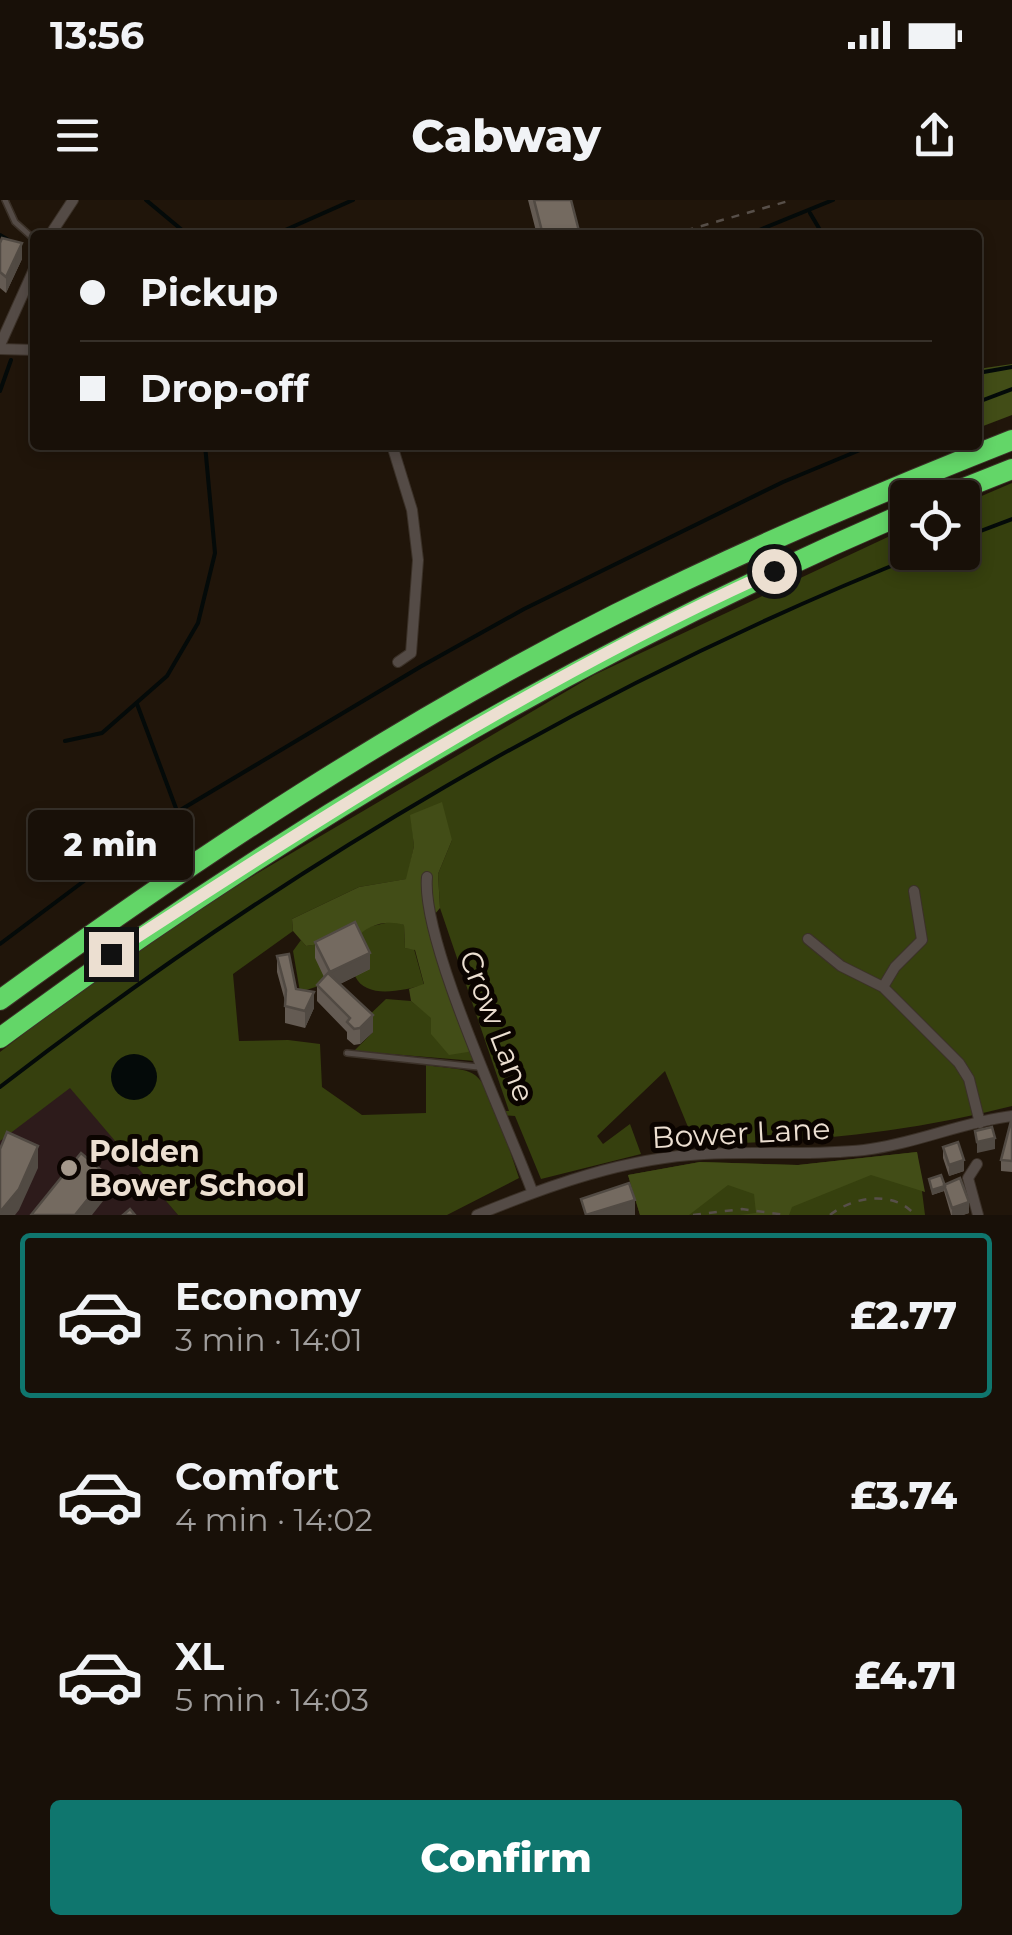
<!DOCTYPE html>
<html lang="en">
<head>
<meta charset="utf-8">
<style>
	body { margin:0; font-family:Montserrat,sans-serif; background:#251e16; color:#f1f3f6; height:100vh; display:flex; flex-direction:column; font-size:38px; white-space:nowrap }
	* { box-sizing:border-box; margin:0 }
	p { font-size:32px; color:#9f9d9c }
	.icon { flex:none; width:55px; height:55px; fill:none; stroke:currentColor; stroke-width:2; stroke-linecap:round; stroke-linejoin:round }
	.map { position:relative; height:1015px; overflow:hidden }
	.details { display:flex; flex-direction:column; background:#181008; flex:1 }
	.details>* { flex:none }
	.banner { position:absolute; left:30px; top:30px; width:952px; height:220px; border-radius:10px; box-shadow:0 5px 15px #0003,0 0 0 2px #363029; display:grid; align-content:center; height:220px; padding:0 50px; background:#181008 }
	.controls { position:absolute; left:890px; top:280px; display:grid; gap:20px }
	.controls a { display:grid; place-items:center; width:90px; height:90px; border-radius:10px; background:#181008; box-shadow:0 5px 15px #0003,0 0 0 2px #363029; font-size:50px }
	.end { position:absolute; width:45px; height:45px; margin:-22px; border:12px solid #ecdfd1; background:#111; box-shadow:0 0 0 5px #111 }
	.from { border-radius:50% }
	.bubble { position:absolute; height:70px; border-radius:10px; background:#181008; box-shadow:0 5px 15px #0003,0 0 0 2px #363029; font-size:32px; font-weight:800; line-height:70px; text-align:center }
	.banner b { display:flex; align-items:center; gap:35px; height:95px; font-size:38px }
	.banner b+b { border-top:2px solid #363029 }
	.banner i { width:25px; height:25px; background:#f1f3f6 }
	ul { padding:18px 0 0; list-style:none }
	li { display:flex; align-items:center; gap:30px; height:165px; margin:0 20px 15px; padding:0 30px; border:5px solid transparent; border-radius:10px }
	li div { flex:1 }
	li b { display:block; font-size:38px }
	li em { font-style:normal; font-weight:800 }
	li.selected { border-color:#0f766e }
	li>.icon { width:90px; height:90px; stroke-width:1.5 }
	.button { display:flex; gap:20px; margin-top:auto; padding:20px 50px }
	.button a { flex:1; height:115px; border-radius:10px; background:#0f766e; color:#fff; font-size:40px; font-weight:800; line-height:115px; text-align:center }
	.status { display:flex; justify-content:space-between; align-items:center; height:70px; padding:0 50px; background:#181008; direction:ltr }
	.status svg { height:28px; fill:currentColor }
	header { display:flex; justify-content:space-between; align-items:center; height:130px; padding:0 50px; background:#181008; font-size:45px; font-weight:800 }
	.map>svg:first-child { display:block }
	.education { fill:#2d1b1b }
	.green { fill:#36400e; fill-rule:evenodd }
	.forest { fill:#424d17 }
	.water { fill:#040a09 }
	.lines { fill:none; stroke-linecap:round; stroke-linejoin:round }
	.stream { stroke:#040a09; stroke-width:4 }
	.lane-casing { stroke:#3b3128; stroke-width:8 }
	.street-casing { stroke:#3b3128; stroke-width:12 }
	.fast-casing { stroke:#3b3128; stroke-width:22 }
	.path { stroke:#574f49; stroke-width:2.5; stroke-dasharray:8 8; stroke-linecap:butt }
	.lane { stroke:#544b46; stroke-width:5 }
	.street { stroke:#544b46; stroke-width:10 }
	.fast { stroke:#63d668; stroke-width:20 }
	.wall { fill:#645b53 }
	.shaded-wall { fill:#514a43 }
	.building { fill:#746a60; stroke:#514a43; stroke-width:2.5 }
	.route { stroke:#ecdfd1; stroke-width:12 }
	.poi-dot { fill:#a5988b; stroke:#0b0400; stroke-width:4 }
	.labels { text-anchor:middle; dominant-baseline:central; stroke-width:10; stroke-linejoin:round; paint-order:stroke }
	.street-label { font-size:30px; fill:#ecdfd1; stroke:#0b0400 }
	.poi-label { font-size:30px; font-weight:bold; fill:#ecdfd1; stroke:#0b0400; text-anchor:start }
</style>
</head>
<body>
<div class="status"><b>13:56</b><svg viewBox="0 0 49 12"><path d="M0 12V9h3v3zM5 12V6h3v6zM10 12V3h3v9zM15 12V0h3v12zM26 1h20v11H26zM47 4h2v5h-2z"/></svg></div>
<header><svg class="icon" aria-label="menu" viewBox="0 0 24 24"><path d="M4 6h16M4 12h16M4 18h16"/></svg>Cabway<svg class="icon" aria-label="share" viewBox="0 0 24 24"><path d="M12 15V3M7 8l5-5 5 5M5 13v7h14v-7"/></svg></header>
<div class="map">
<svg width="1012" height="1015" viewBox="0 0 1012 1015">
	<rect width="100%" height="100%" fill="#20150a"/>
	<!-- education -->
	<path class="education" d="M70 887 178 1015H0V921Z"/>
	<!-- green -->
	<path class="green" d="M1012 283V906C907 933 803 943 695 944L665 871 597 936 603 944 630 924 641 954 541 979 515 916 498 915 519 978 447 1015H178L70 888 0 941V852L80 790 202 706 594 475 907 328 908 352H962L963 304ZM411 615 452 640 438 674 440 708 509 911H495C478 864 473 872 426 865V913L362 915 322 887 320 844 288 840 239 841 233 774 293 731 292 719 359 687 407 679 414 646Z
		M394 721 404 725 405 748 414 749 424 785C403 790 366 800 355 776V739L364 728Z
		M301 740 306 746 318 744 328 783 300 792 293 751Z
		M386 799 411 801 474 851 475 861 354 851 373 832 363 821Z
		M917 952 925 1015H640L628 975 700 962 798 965Z"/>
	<!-- forest -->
	<path class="forest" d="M1012 164V215L978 228V169Z
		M442 602 452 640 438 674 440 708 430 720 474 851 449 855 431 834V818L411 801 409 789 424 784 415 750 405 748 404 725C386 719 367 725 355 739L306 746 293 731 292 719 359 687 406 679 414 646 410 615Z
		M917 952 925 992 871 975 792 1007 789 1015H740L756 1013 754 994 728 985 689 1015H640L628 975 700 962 798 965Z"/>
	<!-- water -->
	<path class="water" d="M111 877a23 23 0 1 1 46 0a23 23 0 1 1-46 0Z"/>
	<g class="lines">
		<!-- stream -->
		<path class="stream" d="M146 0 188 35
			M810 13 823 35
			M0 35 10 41
			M274 35 353 0
			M747 35 833 0
			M978 173 1012 167
			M0 191 11 160
			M978 202 1012 189
			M962 338 1012 319
			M137 504 177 611
			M65 541 102 533 167 476 198 423 215 353 205 245
			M0 744 172 615 420 467 524 409 783 282 872 245
			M0 887C281 670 595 483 926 352"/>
		<!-- lane casing -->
		<g class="lane-casing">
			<path id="lane" d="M5 0 15 22 35 40
				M347 853 478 867"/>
		</g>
		<!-- street casing -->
		<g class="street-casing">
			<path id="street" d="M50 35 73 0
				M0 145 35 67
				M0 149 35 150
				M392 245 412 310 418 360 411 453 398 462
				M427 677C421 741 506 921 532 991
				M914 691 922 740 895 767 883 787 959 863 969 879 980 923
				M808 739 841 766 883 787
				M977 964 968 978 978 1015
				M477 1015C550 985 625 958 704 954 758 951 810 956 864 950 915 944 962 922 1012 916"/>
		</g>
		<!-- fast casing -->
		<g class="fast-casing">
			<path id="fast" d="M939 298 1012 269
				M0 800C197 657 399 523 616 414 746 349 878 293 1012 240
				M0 838C287 626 580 453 908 312"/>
		</g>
		<!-- path -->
		<path class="path" d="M670 35 792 0
			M693 1015 742 1009 786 1015
			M830 1015C854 996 894 990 915 1015"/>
		<!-- lane -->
		<use href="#lane" class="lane"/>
		<!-- street -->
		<use href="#street" class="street"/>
		<!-- fast -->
		<use href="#fast" class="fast"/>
	</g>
	<!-- wall -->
	<path class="wall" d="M528 0H571L580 35H537Z
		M0 43 22 59 6 93 0 88Z
		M315 742 370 769 340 784 373 832 360 844 354 845 347 839V832L317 801V785L324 777 315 758Z
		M277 756 296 789 314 808 305 828 285 823V801L277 772Z
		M1012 921V972L1001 971V960Z
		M943 947 964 971 949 976 943 958Z
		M929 979 944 984 969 1013 963 1015H951L944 991 932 995Z"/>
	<!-- shaded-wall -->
	<path class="shaded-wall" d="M22 43V59L6 93V77Z
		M370 753V769L330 789V772Z
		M314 792V808L305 828V811Z
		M373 815V832L360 844V828Z
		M995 938V949L977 953V942Z
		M38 946V968L19 1010 15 1015H0V1012Z
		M964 960V971L949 976V965Z
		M107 975V996L92 1015H75Z
		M944 986V991L932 995V990Z
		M635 1000V1015H587Z
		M969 1002V1013L963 1015H952V1008Z"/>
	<!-- building -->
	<path class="building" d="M534 0H571L580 35H543Z
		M2 38 22 43 6 77 0 72V43Z
		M355 722 370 753 330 772 315 742Z
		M289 754 296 789 314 792 305 811 285 806 286 790 277 756Z
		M328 773 373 815 360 828 354 829 347 822 350 818 317 785Z
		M1011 921H1012V961L1001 960Z
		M992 927 995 938 977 942 975 931Z
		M7 932 38 946 19 989 0 1012V949Z
		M958 942 964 960 949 965 943 947Z
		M81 953 107 975 75 1015H31Z
		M941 975 945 986 932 990 929 979Z
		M960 978 969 1002 952 1008 944 985Z
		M629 983 635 1000 586 1015 581 999Z
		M130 1009 135 1015H123Z"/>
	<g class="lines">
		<!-- route -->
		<path class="route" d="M111 754C325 615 540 476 774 371"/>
	</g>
	<!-- markers -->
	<circle class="poi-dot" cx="69" cy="968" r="10"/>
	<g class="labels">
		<!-- street labels -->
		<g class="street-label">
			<text transform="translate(497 826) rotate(69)">Crow Lane</text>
			<text transform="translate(741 933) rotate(-3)">Bower Lane</text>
		</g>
		<!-- poi labels -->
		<g class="poi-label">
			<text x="89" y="951">Polden<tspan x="89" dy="34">Bower School</tspan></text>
		</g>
	</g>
</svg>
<div class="controls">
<a><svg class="icon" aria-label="locate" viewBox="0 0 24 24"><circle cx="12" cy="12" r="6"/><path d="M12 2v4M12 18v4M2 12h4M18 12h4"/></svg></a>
</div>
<i class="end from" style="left:774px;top:371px"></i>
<i class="end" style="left:111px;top:754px"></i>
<div class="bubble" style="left:28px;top:610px;width:165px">2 min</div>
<div class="banner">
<b><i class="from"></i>Pickup</b>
<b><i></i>Drop-off</b>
</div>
</div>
<section class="details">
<ul>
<li class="selected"><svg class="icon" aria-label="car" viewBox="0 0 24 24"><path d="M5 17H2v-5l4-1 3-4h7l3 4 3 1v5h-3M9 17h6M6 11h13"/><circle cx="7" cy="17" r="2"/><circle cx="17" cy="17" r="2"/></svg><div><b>Economy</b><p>3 min · 14:01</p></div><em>£2.77</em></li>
<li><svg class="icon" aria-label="car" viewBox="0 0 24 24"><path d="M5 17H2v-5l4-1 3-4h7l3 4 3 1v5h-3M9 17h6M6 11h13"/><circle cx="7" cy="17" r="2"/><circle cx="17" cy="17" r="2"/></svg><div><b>Comfort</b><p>4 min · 14:02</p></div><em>£3.74</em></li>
<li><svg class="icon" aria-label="car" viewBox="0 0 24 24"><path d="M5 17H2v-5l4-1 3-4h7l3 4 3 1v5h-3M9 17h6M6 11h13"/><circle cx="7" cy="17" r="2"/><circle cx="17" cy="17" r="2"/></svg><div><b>XL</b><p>5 min · 14:03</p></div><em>£4.71</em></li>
</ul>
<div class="button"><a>Confirm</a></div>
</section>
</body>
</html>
